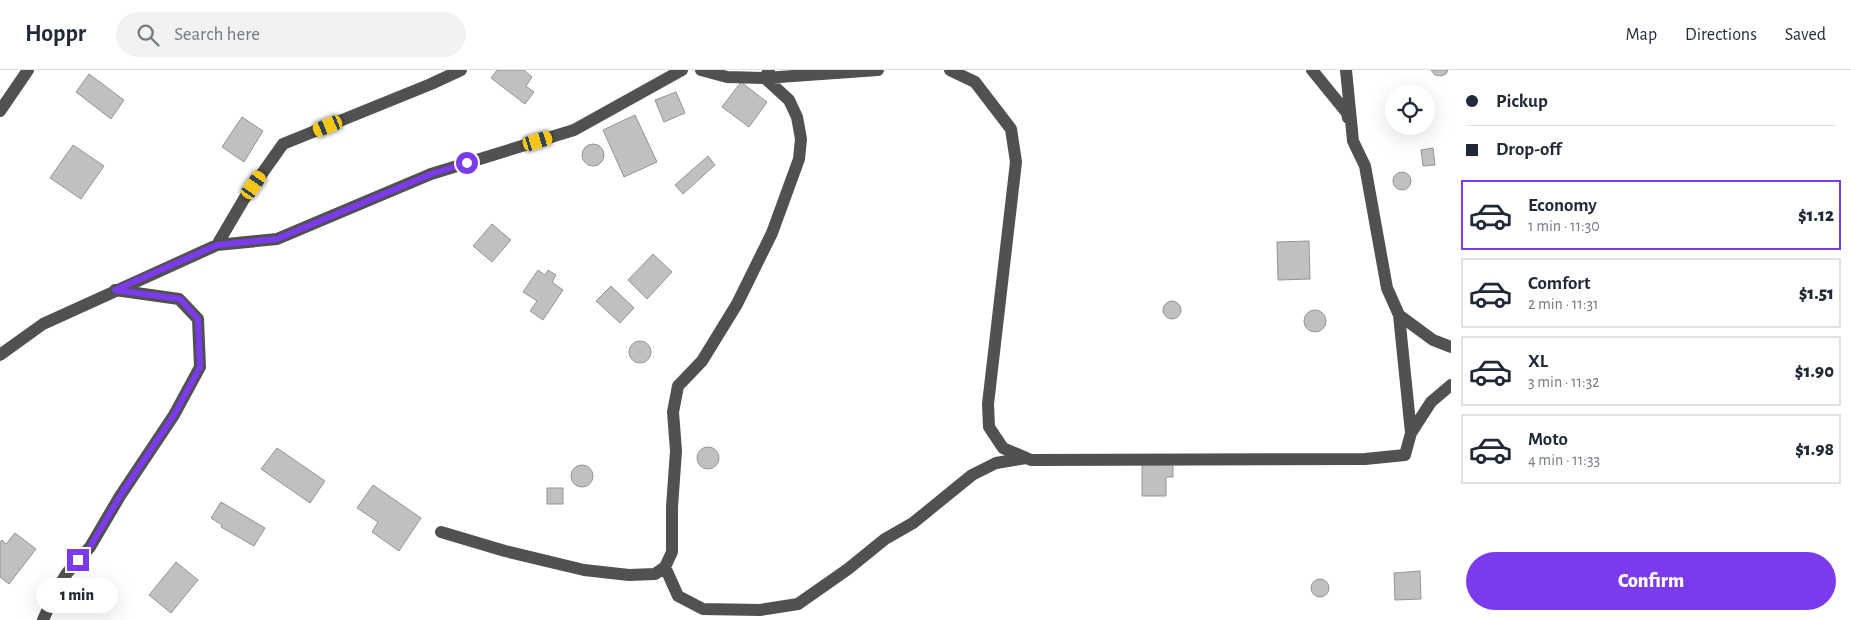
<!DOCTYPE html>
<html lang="en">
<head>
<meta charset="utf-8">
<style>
	body { margin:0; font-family:"Alegreya Sans",sans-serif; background:#f2f2f3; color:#1f2937; height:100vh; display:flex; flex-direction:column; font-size:19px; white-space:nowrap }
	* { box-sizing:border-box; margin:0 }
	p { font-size:16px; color:#747a83 }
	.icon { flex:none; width:28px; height:28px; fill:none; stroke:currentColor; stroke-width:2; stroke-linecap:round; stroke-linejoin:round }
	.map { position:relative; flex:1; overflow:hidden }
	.details { display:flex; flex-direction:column; background:#fff; width:400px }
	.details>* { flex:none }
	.hud { display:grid; align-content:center; height:110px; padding:0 15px; background:#fff }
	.buttons { position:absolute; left:1385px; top:15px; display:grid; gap:10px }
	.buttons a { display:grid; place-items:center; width:50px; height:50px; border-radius:50%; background:#fff; box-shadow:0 5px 20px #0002; font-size:25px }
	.end { position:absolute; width:22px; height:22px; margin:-11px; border:6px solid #7c3aed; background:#fff; box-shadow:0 0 0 2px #fff }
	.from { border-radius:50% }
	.bubble { position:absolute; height:35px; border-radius:18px; background:#fff; box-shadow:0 5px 20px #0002; font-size:16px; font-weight:800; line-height:35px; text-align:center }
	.car { position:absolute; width:15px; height:30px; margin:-15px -8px; border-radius:6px; box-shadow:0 0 4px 1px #0007; background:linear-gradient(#f5c518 24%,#345 0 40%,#f5c518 0 76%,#345 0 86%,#f5c518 0) }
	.hud b { display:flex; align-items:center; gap:18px; height:48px; font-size:19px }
	.hud b+b { border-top:1px solid #e0e1e3 }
	.hud i { width:12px; height:12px; background:#1f2937 }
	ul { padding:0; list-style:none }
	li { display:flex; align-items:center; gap:15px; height:70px; margin:0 10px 8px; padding:0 5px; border:2px solid #e0e1e3; border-radius:0px }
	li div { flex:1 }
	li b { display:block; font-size:19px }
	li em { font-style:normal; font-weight:800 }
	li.current { border-color:#7c3aed }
	li>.icon { width:45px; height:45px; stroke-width:1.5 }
	.button { display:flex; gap:10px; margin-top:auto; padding:10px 15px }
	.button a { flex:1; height:58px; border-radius:30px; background:#7c3aed; color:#fff; font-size:20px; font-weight:800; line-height:58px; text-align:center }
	header { display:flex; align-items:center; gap:30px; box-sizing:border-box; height:70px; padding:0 25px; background:#fff; border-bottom:1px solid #e0e1e3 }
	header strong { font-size:24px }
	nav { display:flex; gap:28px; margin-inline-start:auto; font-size:18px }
	.search { width:350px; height:45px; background:#f2f2f3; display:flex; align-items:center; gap:12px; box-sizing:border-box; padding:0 18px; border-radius:28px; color:#747a83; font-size:19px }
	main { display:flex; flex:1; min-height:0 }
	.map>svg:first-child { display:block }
	.building { fill:#c0c0c0; stroke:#959595 }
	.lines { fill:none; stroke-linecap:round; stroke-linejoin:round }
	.minor { stroke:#515151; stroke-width:12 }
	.route { stroke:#7c3aed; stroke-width:6 }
</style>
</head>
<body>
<header>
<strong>Hoppr</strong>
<div class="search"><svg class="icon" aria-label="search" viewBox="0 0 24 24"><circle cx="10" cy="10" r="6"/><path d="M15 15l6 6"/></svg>Search here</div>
<nav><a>Map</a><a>Directions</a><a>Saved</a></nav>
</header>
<main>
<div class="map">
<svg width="1451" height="550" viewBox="0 0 1451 550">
	<rect width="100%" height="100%" fill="#fff"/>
	<!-- building -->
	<path class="building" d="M497 0H524L532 7 526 16 534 22 525 34 491 8Z
		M1431 0H1448L1446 4 1441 6 1435 5Z
		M89 4 124 30 111 49 76 22Z
		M741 12 767 32 749 57 722 37Z
		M676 22 685 43 664 52 655 30Z
		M635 45 657 92 624 107 603 60Z
		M242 47 263 61 244 92 222 77Z
		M582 85a11 11 0 1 1 22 0a11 11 0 1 1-22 0Z
		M73 75 104 96 81 129 50 108Z
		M1433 78 1435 95 1423 96 1421 80Z
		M708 86 715 95 683 124 675 115Z
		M1393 111a9 9 0 1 1 18 0a9 9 0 1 1-18 0Z
		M492 154 511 170 492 192 473 176Z
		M1309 171 1310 209 1278 210 1277 172Z
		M653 184 672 202 647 229 628 210Z
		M538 200 545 205 548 200 556 205 552 212 563 220 543 250 530 241 537 231 523 222Z
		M611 216 634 238 620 253 596 231Z
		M1163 240a9 9 0 1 1 18 0a9 9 0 1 1-18 0Z
		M1304 251a11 11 0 1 1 22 0a11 11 0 1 1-22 0Z
		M629 282a11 11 0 1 1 22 0a11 11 0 1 1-22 0Z
		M697 388a11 11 0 1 1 22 0a11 11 0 1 1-22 0Z
		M277 378 325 411 310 433 261 399Z
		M1142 393H1173V407H1166V426H1142Z
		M571 406a11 11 0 1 1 22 0a11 11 0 1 1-22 0Z
		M373 415 421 448 399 481 372 462 378 452 357 438Z
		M547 418H563V434H547Z
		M221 432 265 458 254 476 221 457 222 455 211 448Z
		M15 463 36 479 9 514 0 507V472L2 470 6 474Z
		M176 492 198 510 171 543 149 525Z
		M1420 501 1421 529 1395 530 1394 503Z
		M1311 518a9 9 0 1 1 18 0a9 9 0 1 1-18 0Z"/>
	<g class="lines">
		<!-- minor -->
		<path class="minor" d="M701 0 727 7 765 8 878 0
			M950 0 975 12 1011 59 1016 92 988 334 989 357 1003 378 1031 390 1365 389 1405 385 1411 363 1399 245 1387 218 1365 96 1353 71 1346 0
			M1312 0 1347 43 1348 48
			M0 41 28 0
			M217 175 244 129 283 74 431 14 461 0
			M1399 245 1433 270 1451 277
			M0 285 43 254 217 175 277 169 431 104 574 60 682 0
			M1411 363 1431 332 1451 315
			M441 462 505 481 584 500 629 505 655 504 665 497 672 482V437L676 381 673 342 678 316 702 291 737 234 772 163 799 89 801 69 797 47 789 30 765 8 769 0
			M665 497 678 526 703 539 760 540 798 534 848 499 885 469 913 453 972 405 996 393 1026 388
			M43 550 56 521 67 503 90 477 120 426 174 345 200 297 198 249 179 229 115 220"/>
	</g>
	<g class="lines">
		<!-- route -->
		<path class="route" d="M78 490 90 477 120 426 174 345 200 297 198 249 180 229 115 220 217 175 277 169 431 104 467 93"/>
	</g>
</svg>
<div class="buttons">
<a><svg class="icon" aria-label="locate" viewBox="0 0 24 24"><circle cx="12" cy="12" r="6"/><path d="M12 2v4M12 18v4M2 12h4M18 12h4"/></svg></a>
</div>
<i class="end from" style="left:467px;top:93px"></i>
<i class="end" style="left:78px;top:490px"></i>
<div class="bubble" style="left:36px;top:508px;width:82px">1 min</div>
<i class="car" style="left:328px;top:56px;rotate:248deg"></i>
<i class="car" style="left:538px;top:71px;rotate:73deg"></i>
<i class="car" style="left:254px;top:115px;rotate:35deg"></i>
</div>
<section class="details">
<div class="hud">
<b><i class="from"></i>Pickup</b>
<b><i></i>Drop-off</b>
</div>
<ul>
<li class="current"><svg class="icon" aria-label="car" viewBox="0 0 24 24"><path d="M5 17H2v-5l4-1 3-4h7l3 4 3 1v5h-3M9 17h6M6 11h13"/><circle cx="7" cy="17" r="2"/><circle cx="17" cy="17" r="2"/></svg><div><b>Economy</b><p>1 min · 11:30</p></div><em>$1.12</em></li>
<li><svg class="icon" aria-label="car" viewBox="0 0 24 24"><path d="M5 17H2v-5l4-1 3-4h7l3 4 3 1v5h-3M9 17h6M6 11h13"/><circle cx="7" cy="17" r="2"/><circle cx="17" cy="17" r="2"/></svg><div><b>Comfort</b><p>2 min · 11:31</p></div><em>$1.51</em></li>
<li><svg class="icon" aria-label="car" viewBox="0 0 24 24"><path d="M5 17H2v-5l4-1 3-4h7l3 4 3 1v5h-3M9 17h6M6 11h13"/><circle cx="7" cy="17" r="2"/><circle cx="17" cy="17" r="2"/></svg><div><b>XL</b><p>3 min · 11:32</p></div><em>$1.90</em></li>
<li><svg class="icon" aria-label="car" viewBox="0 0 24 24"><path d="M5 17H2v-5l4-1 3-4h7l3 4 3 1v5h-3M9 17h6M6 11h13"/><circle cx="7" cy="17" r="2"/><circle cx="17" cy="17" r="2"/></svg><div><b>Moto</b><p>4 min · 11:33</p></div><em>$1.98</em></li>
</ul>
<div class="button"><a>Confirm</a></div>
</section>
</main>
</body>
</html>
